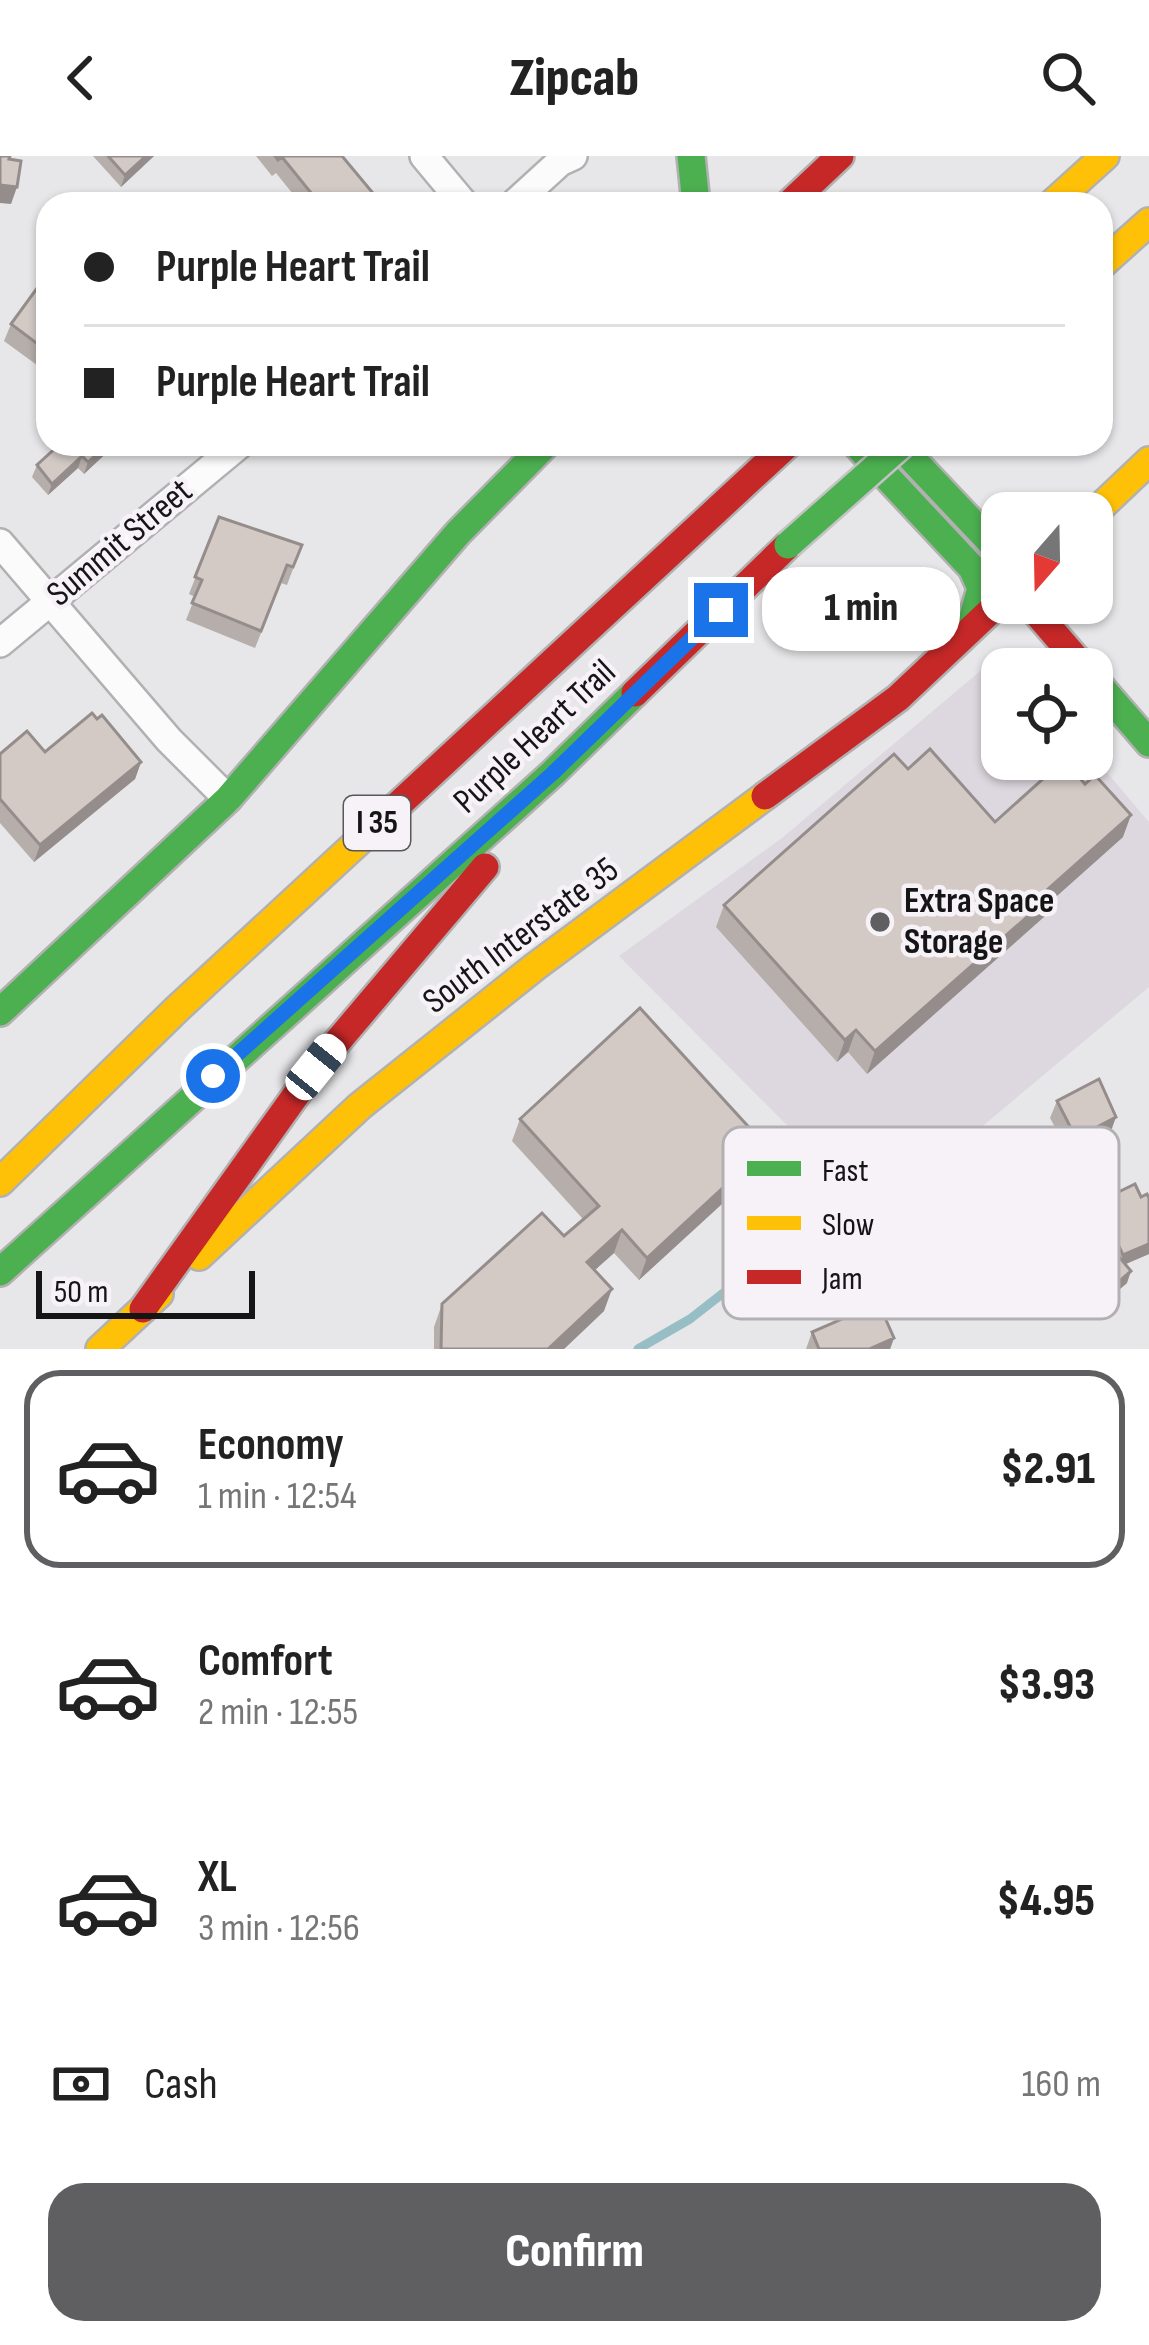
<!DOCTYPE html>
<html lang="en">
<head>
<meta charset="utf-8">
<style>
	body { margin:0; font-family:"Sofia Sans Condensed",sans-serif; background:#f6f6f6; color:#222; height:100vh; display:flex; flex-direction:column; font-size:45px; white-space:nowrap }
	* { box-sizing:border-box; margin:0 }
	p { font-size:39px; color:#767676 }
	.icon { flex:none; width:66px; height:66px; fill:none; stroke:currentColor; stroke-width:2; stroke-linecap:round; stroke-linejoin:round }
	.map { position:relative; height:1193px; overflow:hidden }
	.side { display:flex; flex-direction:column; background:#fff; flex:1 }
	.side>* { flex:none }
	.guide { position:absolute; left:36px; top:36px; width:1077px; height:264px; border-radius:36px; box-shadow:0 3px 9px #0004; display:grid; align-content:center; height:264px; padding:0 48px; background:#fff }
	.needle { width:78px; rotate:200deg }
	.tools { position:absolute; left:981px; top:336px; display:grid; gap:24px }
	.tools a { display:grid; place-items:center; width:132px; height:132px; border-radius:24px; background:#fff; box-shadow:0 3px 9px #0004; font-size:60px }
	.scale { position:absolute; left:36px; bottom:30px; width:219px; box-sizing:border-box; padding-left:12px; border:6px solid #161516; border-top:0; font-size:33px; line-height:42px; white-space:nowrap; color:#161516; -webkit-text-stroke:9px #f6f2f7; paint-order:stroke }
	.end { position:absolute; width:54px; height:54px; margin:-27px; border:15px solid #1a73e8; background:#fff; box-shadow:0 0 0 6px #fff }
	.from { border-radius:50% }
	.bubble { position:absolute; height:84px; border-radius:36px; background:#fff; box-shadow:0 3px 9px #0004; font-size:39px; font-weight:800; line-height:84px; text-align:center }
	.car { position:absolute; width:36px; height:72px; margin:-36px -18px; border-radius:15px; box-shadow:0 0 9px 3px #0007; background:linear-gradient(#fff 24%,#345 0 40%,#fff 0 76%,#345 0 86%,#fff 0) }
	.guide b { display:flex; align-items:center; gap:42px; height:114px; font-size:45px }
	.guide b+b { border-top:3px solid #e0e0e0 }
	.guide i { width:30px; height:30px; background:#222 }
	ul { padding:21px 0 0; list-style:none }
	li { display:flex; align-items:center; gap:36px; height:198px; margin:0 24px 18px; padding:0 24px; border:6px solid transparent; border-radius:36px }
	li div { flex:1 }
	li b { display:block; font-size:45px }
	li em { font-style:normal; font-weight:800 }
	li.on { border-color:#5f5e60 }
	li>.icon { width:108px; height:108px; stroke-width:1.5 }
	.pay { display:flex; align-items:center; gap:30px; height:132px; padding:0 48px; font-size:45px }
	.pay p { margin-inline-start:auto }
	.primary-button { display:flex; gap:24px; margin-top:auto; padding:24px 48px }
	.primary-button a { flex:1; height:138px; border-radius:36px; background:#5f5e60; color:#fff; font-size:48px; font-weight:800; line-height:138px; text-align:center }
	header { display:flex; justify-content:space-between; align-items:center; height:156px; padding:0 48px; background:#fff; font-size:54px; font-weight:800 }
	.map>svg:first-child { display:block }
	.built { fill:#ddd8df }
	.lines { fill:none; stroke-linecap:round; stroke-linejoin:round }
	.stream { stroke:#98bec5; stroke-width:9 }
	.street-casing { stroke:#b2b1b2; stroke-width:32 }
	.fast-casing { stroke:#b2b1b2; stroke-width:32 }
	.slow-casing { stroke:#b2b1b2; stroke-width:32 }
	.jam-casing { stroke:#b2b1b2; stroke-width:32 }
	.street { stroke:#fbfbfc; stroke-width:27 }
	.fast { stroke:#4caf50; stroke-width:27 }
	.slow { stroke:#ffc107; stroke-width:27 }
	.jam { stroke:#c62828; stroke-width:27 }
	.fast-bridge-casing { stroke:#c3c3c4; stroke-width:32; stroke-linecap:butt }
	.fast-bridge { stroke:#4caf50; stroke-width:27 }
	.wall { fill:#b5aeaa }
	.shaded-wall { fill:#948d8b }
	.building { fill:#d3cac6; stroke:#948d8b; stroke-width:3 }
	.route { stroke:#1a73e8; stroke-width:15 }
	.poi-dot { fill:#5f5e60; stroke:#f6f2f7; stroke-width:4.5 }
	.labels { text-anchor:middle; dominant-baseline:central; stroke-width:9; stroke-linejoin:round; paint-order:stroke }
	.shield { fill:#f6f2f7; stroke:#59575a; stroke-width:3 }
	.shield-label { font-size:33px; font-weight:bold; fill:#161516 }
	.street-label { font-size:36px; fill:#161516; stroke:#f6f2f7 }
	.poi-label { font-size:36px; font-weight:bold; fill:#161516; stroke:#f6f2f7; text-anchor:start }
	.key { fill:#f6f2f7; stroke:#b3b0b4; stroke-width:3 }
	.key-label { font-size:33px; fill:#161516 }
</style>
</head>
<body>
<header><svg class="icon" aria-label="back" viewBox="0 0 24 24"><path d="M15 5l-7 7 7 7"/></svg>Zipcab<svg class="icon" aria-label="search" viewBox="0 0 24 24"><circle cx="10" cy="10" r="6"/><path d="M15 15l6 6"/></svg></header>
<div class="map">
<svg width="1149" height="1193" viewBox="0 0 1149 1193">
	<rect width="100%" height="100%" fill="#e7e6e8"/>
	<!-- built -->
	<path class="built" d="M1004 495 1019 513H1002V603H1092V599L1149 666V831L876 1059 619 800 782 682Z"/>
	<g class="lines">
		<!-- stream -->
		<path class="stream" d="M638 1193 690 1163 832 1052 850 1032"/>
		<!-- street casing -->
		<g class="street-casing">
			<path id="street" d="M424 0 464 48
				M514 48 560 6 573 0
				M0 387 169 584 228 643
				M0 487 240 288"/>
		</g>
		<!-- fast casing -->
		<g class="fast-casing">
			<path id="fast" d="M691 0 696 48
				M856 288 972 412 981 432 970 472
				M898 288 1002 398
				M1092 521 1149 587
				M0 856 228 643 458 377 546 288
				M0 1116 553 617 635 537"/>
		</g>
		<!-- slow casing -->
		<g class="slow-casing">
			<path id="slow" d="M1052 48 1105 0
				M1101 109 1149 66
				M1092 359 1149 305
				M0 1026 177 853 385 661
				M199 1100 360 950 536 810 765 640
				M100 1193 159 1138"/>
		</g>
		<!-- jam casing -->
		<g class="jam-casing">
			<path id="jam" d="M789 48 840 0
				M1028 447 1085 513
				M635 537 788 389
				M765 640 898 542 1002 444
				M385 661 788 288
				M143 1153 316 911 485 711"/>
		</g>
		<!-- street -->
		<use href="#street" class="street"/>
		<!-- fast -->
		<use href="#fast" class="fast"/>
		<!-- slow -->
		<use href="#slow" class="slow"/>
		<!-- jam -->
		<use href="#jam" class="jam"/>
		<!-- fast-bridge casing -->
		<g class="fast-bridge-casing">
			<path id="fast-bridge" d="M788 389 902 288"/>
		</g>
		<!-- fast-bridge -->
		<use href="#fast-bridge" class="fast-bridge"/>
	</g>
	<!-- wall -->
	<path class="wall" d="M93 0H154L121 31Z
		M256 0H342L382 48H301L276 17 272 20Z
		M48 117V202L41 212 4 185 11 168Z
		M56 288H116L84 318 78 312 48 339 32 321 37 309 58 290Z
		M219 361 302 389 287 429 281 427 255 492 186 464 195 441 189 438Z
		M45 596 141 606 135 623 34 706 0 667V598Z
		M908 613 995 666 1123 681 1049 747 1045 760 867 918 848 896 837 906 716 771 724 749Z
		M1057 945 1110 978 1070 999 1050 962Z
		M520 963 767 991 759 1014 639 1124 614 1097 595 1114 604 1155 564 1193H434V1171L442 1148 564 1080 583 1063 512 985Z
		M1026 1005 1068 1039 1040 1053 1022 1017Z
		M1141 1041 1149 1042V1098L1125 1108 1127 1127 1094 1155 1072 1129 1077 1117 1109 1090 1093 1057 1098 1046Z
		M847 1148 894 1182 890 1193H806L812 1176 841 1163Z"/>
	<!-- shaded-wall -->
	<path class="shaded-wall" d="M146 0H154L121 31 125 19Z
		M0 29 17 31 11 48 0 47Z
		M108 288H116L84 318 88 306Z
		M82 300 78 312 48 339 52 328Z
		M141 606 135 623 34 706 40 689Z
		M1131 659 1123 681 1049 747 1045 760 867 918 875 895 1048 733Z
		M856 874 848 896 837 906 845 884Z
		M1116 961 1110 978 1070 999 1076 982Z
		M767 991 759 1014 639 1124 647 1102Z
		M1072 1028 1068 1039 1040 1053 1044 1041Z
		M622 1074 614 1097 579 1128 587 1106Z
		M1149 1088V1098L1119 1111 1123 1099Z
		M1131 1115 1127 1127 1094 1155 1099 1143Z
		M612 1133 604 1155 564 1193H548Z
		M894 1182 890 1193H869Z"/>
	<!-- building -->
	<path class="building" d="M0 0H10L9 3 21 5 17 31 0 29Z
		M108 0H146L125 19Z
		M275 0H342L382 48H320L282 1 278 4Z
		M48 117V193L47 195 11 168Z
		M60 288H108L88 306 82 300 52 328 37 309Z
		M219 361 302 389 293 411 287 409 261 475 192 447 202 424 195 421Z
		M92 557 97 563 102 559 141 606 40 689 0 643V598L27 575 45 596Z
		M930 593 995 666 1064 604 1085 628 1095 619 1131 659 1048 733 1053 738 875 895 856 874 845 884 724 749 894 598 908 613Z
		M640 852 767 991 647 1102 622 1074 587 1106 612 1133 548 1193H441L442 1148 542 1057 564 1080 599 1050 520 963Z
		M1099 923 1116 961 1076 982 1057 945Z
		M1135 1028 1141 1041 1147 1038 1149 1042V1088L1123 1099 1098 1046Z
		M1109 1089 1131 1115 1099 1143 1077 1117Z
		M874 1137 894 1182 869 1193H819L812 1176 851 1159 847 1148Z"/>
	<g class="lines">
		<!-- route -->
		<path class="route" d="M213 920 553 617 721 454"/>
	</g>
	<!-- markers -->
	<circle class="poi-dot" cx="880" cy="766" r="12"/>
	<g class="labels">
		<!-- shield labels -->
		<rect class="shield" x="344" y="640" width="66" height="54" rx="9"/>
		<g class="shield-label">
			<text x="377" y="667">I 35</text>
		</g>
		<!-- street labels -->
		<g class="street-label">
			<text transform="translate(120 387) rotate(-40)">Summit Street</text>
			<text transform="translate(535 581) rotate(-43)">Purple Heart Trail</text>
			<text transform="translate(521 780) rotate(-37)">South Interstate 35</text>
		</g>
		<!-- poi labels -->
		<g class="poi-label">
			<text x="904" y="745">Extra Space<tspan x="904" dy="41">Storage</tspan></text>
		</g>
	</g>
	<!-- legend -->
	<rect x="723" y="971" width="396" height="192" rx="18" class="key"/>
	<rect x="747" y="1005" width="54" height="15" fill="#4caf50"/>
	<rect x="747" y="1060" width="54" height="14" fill="#ffc107"/>
	<rect x="747" y="1114" width="54" height="14" fill="#c62828"/>
	<g class="key-label">
		<text x="822" y="1025">Fast</text>
		<text x="822" y="1079">Slow</text>
		<text x="822" y="1133">Jam</text>
	</g>
</svg>
<div class="tools">
<a><svg class="needle" viewBox="-14 -14 28 28"><path d="M0-13l5 13h-10z" fill="#e53935"/><path d="M0 13l5-13h-10z" fill="#767676"/></svg></a>
<a><svg class="icon" aria-label="locate" viewBox="0 0 24 24"><circle cx="12" cy="12" r="6"/><path d="M12 2v4M12 18v4M2 12h4M18 12h4"/></svg></a>
</div>
<div class="scale">50 m</div>
<i class="end from" style="left:213px;top:920px"></i>
<i class="end" style="left:721px;top:454px"></i>
<div class="bubble" style="left:762px;top:411px;width:198px">1 min</div>
<i class="car" style="left:316px;top:911px;rotate:39deg"></i>
<div class="guide">
<b><i class="from"></i>Purple Heart Trail</b>
<b><i></i>Purple Heart Trail</b>
</div>
</div>
<section class="side">
<ul>
<li class="on"><svg class="icon" aria-label="car" viewBox="0 0 24 24"><path d="M5 17H2v-5l4-1 3-4h7l3 4 3 1v5h-3M9 17h6M6 11h13"/><circle cx="7" cy="17" r="2"/><circle cx="17" cy="17" r="2"/></svg><div><b>Economy</b><p>1 min · 12:54</p></div><em>$2.91</em></li>
<li><svg class="icon" aria-label="car" viewBox="0 0 24 24"><path d="M5 17H2v-5l4-1 3-4h7l3 4 3 1v5h-3M9 17h6M6 11h13"/><circle cx="7" cy="17" r="2"/><circle cx="17" cy="17" r="2"/></svg><div><b>Comfort</b><p>2 min · 12:55</p></div><em>$3.93</em></li>
<li><svg class="icon" aria-label="car" viewBox="0 0 24 24"><path d="M5 17H2v-5l4-1 3-4h7l3 4 3 1v5h-3M9 17h6M6 11h13"/><circle cx="7" cy="17" r="2"/><circle cx="17" cy="17" r="2"/></svg><div><b>XL</b><p>3 min · 12:56</p></div><em>$4.95</em></li>
</ul>
<div class="pay"><svg class="icon" aria-label="cash" viewBox="0 0 24 24"><path d="M3 7h18v10H3z"/><circle cx="12" cy="12" r="2"/></svg>Cash<p>160 m</p></div>
<div class="primary-button"><a>Confirm</a></div>
</section>
</body>
</html>
